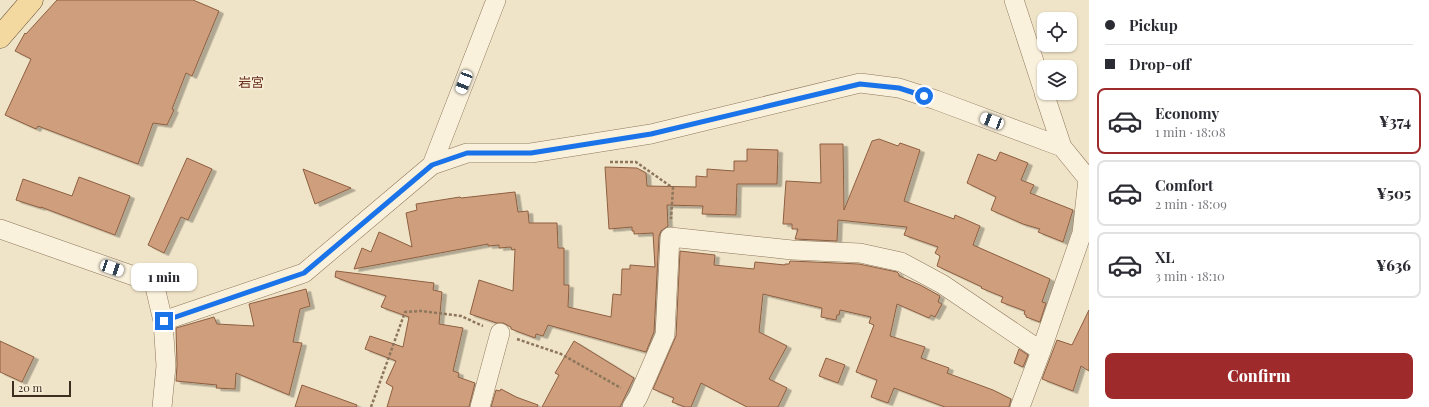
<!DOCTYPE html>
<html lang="en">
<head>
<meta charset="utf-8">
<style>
	body { margin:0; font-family:"Playfair Display","Noto Sans JP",serif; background:#f7f7f7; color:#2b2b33; height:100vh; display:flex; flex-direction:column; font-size:15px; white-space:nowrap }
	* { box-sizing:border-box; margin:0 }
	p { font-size:13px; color:#7c7c81 }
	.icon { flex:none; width:22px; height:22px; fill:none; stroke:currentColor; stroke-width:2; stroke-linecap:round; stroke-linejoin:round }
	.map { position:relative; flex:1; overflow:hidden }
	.details { display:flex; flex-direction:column; background:#fff; width:340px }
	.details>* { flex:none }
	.top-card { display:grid; align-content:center; height:88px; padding:0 16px; background:#fff }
	.fabs { position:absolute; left:1037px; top:12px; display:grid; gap:8px }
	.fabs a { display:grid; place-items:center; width:40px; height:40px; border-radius:8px; background:#fff; box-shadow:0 1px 3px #0004; font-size:20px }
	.scale { position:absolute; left:12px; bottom:10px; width:59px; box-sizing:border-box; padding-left:4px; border:2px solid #3d2e20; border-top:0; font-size:11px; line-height:14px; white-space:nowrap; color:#3d2e20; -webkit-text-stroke:3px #f7eed8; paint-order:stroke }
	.end { position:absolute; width:18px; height:18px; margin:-9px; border:5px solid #1a73e8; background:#fff; box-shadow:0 0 0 2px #fff }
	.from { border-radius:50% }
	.bubble { position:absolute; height:28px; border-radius:8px; background:#fff; box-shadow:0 1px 3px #0004; font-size:13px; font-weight:800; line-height:28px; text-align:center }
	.car { position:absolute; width:12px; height:24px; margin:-12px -6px; border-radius:5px; box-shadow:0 0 3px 1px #0007; background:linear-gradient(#fff 24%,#345 0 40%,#fff 0 76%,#345 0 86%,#fff 0) }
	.top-card b { display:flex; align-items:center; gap:14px; height:38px; font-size:15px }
	.top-card b+b { border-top:1px solid #e1e1e2 }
	.top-card i { width:10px; height:10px; background:#2b2b33 }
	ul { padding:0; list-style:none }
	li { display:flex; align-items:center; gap:12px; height:66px; margin:0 8px 6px; padding:0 8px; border:2px solid #e1e1e2; border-radius:8px }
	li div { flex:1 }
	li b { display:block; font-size:15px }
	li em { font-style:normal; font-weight:800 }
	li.on { border-color:#9e2a2b }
	li>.icon { width:36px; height:36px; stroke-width:1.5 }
	.primary-button { display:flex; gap:8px; margin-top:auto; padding:8px 16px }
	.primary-button a { flex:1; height:46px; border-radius:8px; background:#9e2a2b; color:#fff; font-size:16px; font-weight:800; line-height:46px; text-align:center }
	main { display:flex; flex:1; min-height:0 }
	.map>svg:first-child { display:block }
	.building { fill:#cf9f7d; stroke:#8d5f41; filter:url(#shadow) }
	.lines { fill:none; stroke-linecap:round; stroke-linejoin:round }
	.street-casing { stroke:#8d765c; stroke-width:20 }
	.primary-casing { stroke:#5b4430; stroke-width:23 }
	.path { stroke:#8d765c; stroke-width:2.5; stroke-dasharray:3 2; stroke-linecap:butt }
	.street { stroke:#faf1dc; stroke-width:19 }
	.primary { stroke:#f3d9a0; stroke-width:22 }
	.route { stroke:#1a73e8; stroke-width:5 }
	.labels { text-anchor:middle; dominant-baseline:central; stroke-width:3.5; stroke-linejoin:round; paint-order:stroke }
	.quarter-label { font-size:13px; fill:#6b2e1e; stroke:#f7eed8 }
</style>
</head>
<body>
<main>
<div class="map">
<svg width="1089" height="407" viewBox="0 0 1089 407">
	<defs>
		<filter id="shadow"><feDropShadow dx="4.5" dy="2.5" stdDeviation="0" flood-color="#0004"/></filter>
	</defs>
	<rect width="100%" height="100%" fill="#f0e4c8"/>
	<!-- building -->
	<path class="building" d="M57 0H193L219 11 192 76 186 73 172 109 174 110 167 125 153 123 138 164 38 126 36 129 5 115 31 59 15 51 25 33 26 34Z
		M879 139 898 146 900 143 920 150 904 201 954 219 955 215 980 226 973 245 1050 279 1042 302 1046 303 1040 322 1026 317V315L1024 314 1025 311 1001 302 1003 297 981 288 982 287 937 266 940 256 935 253 938 247 904 235 907 227 838 220 837 241 795 239 798 229H792V224H783L786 181 821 183 820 144H843L844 210 872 141Z
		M747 149 778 150 777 184H737L736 215 702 214 703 206 667 205 668 226 661 231 659 236 654 332 646 352 548 325 543 336 536 334 535 338 511 329V327L503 323H497L470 314 479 280 513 291 515 249 512 250 511 247 499 248V245L488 246V244L354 269 362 248 371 252 379 232 412 247 406 213 417 210 416 204 460 197 461 198 515 192 518 212 528 211 529 223H557L558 248H564V285H569L568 307 611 317 613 294 621 295 622 269H630V265L655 267 653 233 634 234V231H632V227L609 229 605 167 637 168 646 173 647 186 696 187V176L707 177V169L734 171V161H747Z
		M1000 152 1028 163 1021 180 1034 185 1030 193 1073 210 1063 242 1038 232 1040 229 1023 224 991 210 996 197 967 183 978 154 996 161Z
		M187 158 212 169 188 220 181 217 164 253 148 245Z
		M303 169 351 188 315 204Z
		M79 177 130 196 115 235 41 207V208L16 200 23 179 72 196Z
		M680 251 715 255 714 265 754 269 755 262 785 265V264H789L790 261 859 264 897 272 899 274V276L920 285 940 296 938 302 942 304 935 317 931 315 929 318 897 304 890 336 925 347 921 358 949 368 947 373 993 390 1011 399 1009 407H945L894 388 888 403 871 397 877 380 856 372 874 325 869 323 871 317 840 310 839 315H837L836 320 821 317 822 308 763 294 759 332 787 346 769 379 787 388 778 407H747L701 383 691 407H685L672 402 674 398 653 389 676 336Z
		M336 271 434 283 433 290 442 292 439 324 463 328 453 371 459 373 458 377 475 383 469 407H387L393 387 386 383 396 361 365 349 370 336 403 347 409 317 381 307 386 296 335 277Z
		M306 289 310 306 300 309 293 342 302 343 289 395 236 373 235 389 216 388 217 385 176 381 177 365 176 328 214 317 217 324 254 326 249 304Z
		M1089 310V371L1081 366 1073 391 1042 379 1057 340 1072 345Z
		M0 341 34 357 22 382 0 372Z
		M574 341 634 378 620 407H542L559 375 555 373Z
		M1019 349 1028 355 1023 367 1014 363Z
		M826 358 845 365 838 383 819 376Z
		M302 385 357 405 356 407H295Z
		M501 389 516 397 538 405 537 407H491L496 390 500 391Z"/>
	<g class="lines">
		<!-- street casing -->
		<g class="street-casing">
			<path id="street" d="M1014 0 1044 92
				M432 165 496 0
				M0 229 154 283 163 321 166 366 162 407
				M163 321 304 273 432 165 467 153H531L651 134 860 83 899 88 936 100 1062 147
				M480 407 500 333
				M632 407 638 397 665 335 670 237 792 250 860 253 901 262 942 284 1041 351
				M1020 407 1041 351 1082 233 1088 179 1062 147 1044 93"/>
		</g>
		<!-- primary casing -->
		<g class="primary-casing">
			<path id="primary" d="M0 37 32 0"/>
		</g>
		<!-- path -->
		<path class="path" d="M610 162H636L673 188 671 219
			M517 339 561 354 621 388
			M371 407 405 312 421 311 461 316 483 326"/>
		<!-- street -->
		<use href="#street" class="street"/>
		<!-- primary -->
		<use href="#primary" class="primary"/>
	</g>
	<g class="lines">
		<!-- route -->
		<path class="route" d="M164 321 304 273 432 165 467 153H531L651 134 860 84 899 88 924 96"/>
	</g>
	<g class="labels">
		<!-- quarter labels -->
		<g class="quarter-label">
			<text x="251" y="81">岩宮</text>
		</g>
	</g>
</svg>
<div class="fabs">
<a><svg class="icon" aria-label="locate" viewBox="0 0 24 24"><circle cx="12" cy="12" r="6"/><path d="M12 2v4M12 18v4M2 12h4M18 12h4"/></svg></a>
<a><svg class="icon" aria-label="layers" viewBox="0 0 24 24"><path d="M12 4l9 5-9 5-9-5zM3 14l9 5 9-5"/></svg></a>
</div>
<div class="scale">20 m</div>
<i class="end from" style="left:924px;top:96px"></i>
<i class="end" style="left:164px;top:321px"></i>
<div class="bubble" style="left:131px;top:263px;width:66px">1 min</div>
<i class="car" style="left:464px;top:82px;rotate:201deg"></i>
<i class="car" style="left:992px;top:121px;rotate:291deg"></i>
<i class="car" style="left:112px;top:268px;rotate:109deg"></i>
</div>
<section class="details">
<div class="top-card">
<b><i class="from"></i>Pickup</b>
<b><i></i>Drop-off</b>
</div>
<ul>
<li class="on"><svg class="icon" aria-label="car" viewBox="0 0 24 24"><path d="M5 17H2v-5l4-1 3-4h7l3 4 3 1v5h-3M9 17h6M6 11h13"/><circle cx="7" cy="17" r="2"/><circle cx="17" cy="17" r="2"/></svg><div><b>Economy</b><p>1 min · 18:08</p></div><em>¥374</em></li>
<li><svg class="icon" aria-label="car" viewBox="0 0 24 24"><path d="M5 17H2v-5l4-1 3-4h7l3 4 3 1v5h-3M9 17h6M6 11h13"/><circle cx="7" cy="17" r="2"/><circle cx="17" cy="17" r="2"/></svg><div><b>Comfort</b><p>2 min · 18:09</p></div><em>¥505</em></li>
<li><svg class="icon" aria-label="car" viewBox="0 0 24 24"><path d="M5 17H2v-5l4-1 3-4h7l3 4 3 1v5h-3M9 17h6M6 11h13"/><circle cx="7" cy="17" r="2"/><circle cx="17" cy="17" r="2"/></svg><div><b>XL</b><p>3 min · 18:10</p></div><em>¥636</em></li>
</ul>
<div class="primary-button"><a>Confirm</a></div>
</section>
</main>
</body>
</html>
